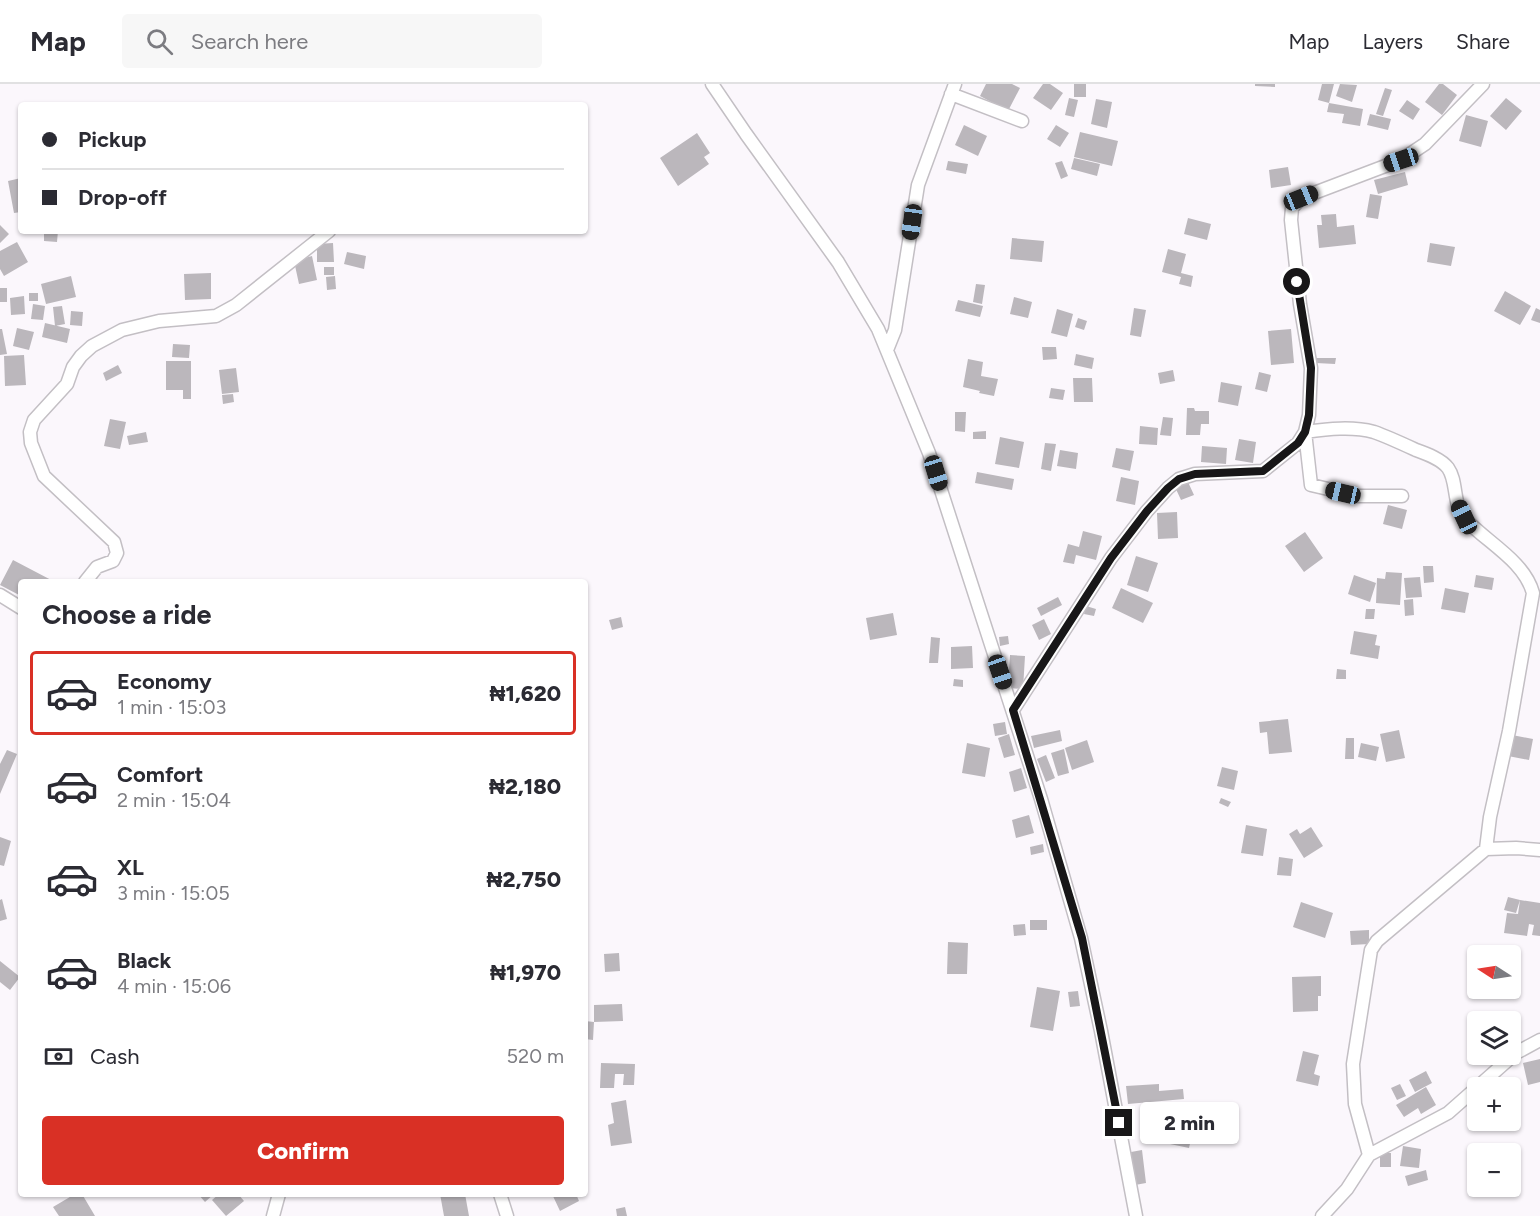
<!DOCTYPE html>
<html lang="en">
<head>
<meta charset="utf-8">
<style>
	body { margin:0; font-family:Figtree,sans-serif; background:#f7f7f7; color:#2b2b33; height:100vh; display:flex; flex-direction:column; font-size:22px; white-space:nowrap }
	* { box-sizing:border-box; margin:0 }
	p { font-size:20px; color:#7c7c81 }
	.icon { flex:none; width:33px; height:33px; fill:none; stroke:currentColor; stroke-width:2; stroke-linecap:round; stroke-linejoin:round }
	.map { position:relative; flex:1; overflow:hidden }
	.sheet { position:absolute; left:18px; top:495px; width:570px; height:618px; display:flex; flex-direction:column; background:#fff; border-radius:6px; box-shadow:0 2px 4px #0004 }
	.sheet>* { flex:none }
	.hud { position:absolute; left:18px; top:18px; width:570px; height:132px; border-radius:6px; box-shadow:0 2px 4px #0004; display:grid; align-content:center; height:132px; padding:0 24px; background:#fff }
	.needle { width:39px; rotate:282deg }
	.tools { position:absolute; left:1467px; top:861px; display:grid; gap:12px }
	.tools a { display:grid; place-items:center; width:54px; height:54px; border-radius:6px; background:#fff; box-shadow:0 2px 4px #0004; font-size:30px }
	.end { position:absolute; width:27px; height:27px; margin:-14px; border:8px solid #181718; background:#fff; box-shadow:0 0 0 3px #fff }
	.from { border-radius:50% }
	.bubble { position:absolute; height:42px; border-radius:6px; background:#fff; box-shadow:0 2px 4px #0004; font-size:20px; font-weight:800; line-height:42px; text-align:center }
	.car { position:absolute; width:18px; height:36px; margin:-18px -9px; border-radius:8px; box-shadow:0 0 4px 2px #0007; background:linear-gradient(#222 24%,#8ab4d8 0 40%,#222 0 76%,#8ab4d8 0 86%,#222 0) }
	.hud b { display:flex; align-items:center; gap:21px; height:57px; font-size:22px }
	.hud b+b { border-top:2px solid #e1e1e2 }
	.hud i { width:15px; height:15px; background:#2b2b33 }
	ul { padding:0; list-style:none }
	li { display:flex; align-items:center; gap:18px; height:84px; margin:0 12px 9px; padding:0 12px; border:3px solid transparent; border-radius:6px }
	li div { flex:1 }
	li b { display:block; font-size:22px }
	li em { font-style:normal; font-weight:800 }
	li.active { border-color:#d93025 }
	li>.icon { width:54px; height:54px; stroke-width:1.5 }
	h2 { padding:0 24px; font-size:27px; line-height:72px }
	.pay { display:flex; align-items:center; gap:15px; height:66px; padding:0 24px; font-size:22px }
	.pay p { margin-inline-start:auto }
	.cta { display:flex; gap:12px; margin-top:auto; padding:12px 24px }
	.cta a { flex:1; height:69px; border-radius:6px; background:#d93025; color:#fff; font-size:24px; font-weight:800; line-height:69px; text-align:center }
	header { display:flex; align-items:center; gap:36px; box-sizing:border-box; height:84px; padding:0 30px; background:#fff; border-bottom:2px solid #e1e1e2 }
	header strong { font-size:28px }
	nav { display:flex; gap:33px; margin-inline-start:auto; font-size:21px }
	.search { width:420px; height:54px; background:#f7f7f7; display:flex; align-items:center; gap:15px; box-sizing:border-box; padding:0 21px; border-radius:6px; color:#7c7c81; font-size:22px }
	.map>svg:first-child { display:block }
	.building { fill:#bbb7bc }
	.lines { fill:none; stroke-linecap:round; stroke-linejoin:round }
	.street-casing { stroke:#c3bfc4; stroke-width:15 }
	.street { stroke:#fff; stroke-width:12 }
	.route { stroke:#181718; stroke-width:8 }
</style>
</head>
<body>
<header>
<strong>Map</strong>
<div class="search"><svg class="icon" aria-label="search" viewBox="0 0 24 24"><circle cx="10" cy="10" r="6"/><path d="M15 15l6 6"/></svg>Search here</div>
<nav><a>Map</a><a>Layers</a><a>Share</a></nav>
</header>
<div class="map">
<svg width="1540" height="1132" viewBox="0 0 1540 1132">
	<rect width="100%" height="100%" fill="#fbf7fc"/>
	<!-- building -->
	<path class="building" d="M986 0H1012L1020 4 1008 27 980 12Z
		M1043 0H1050L1063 9 1051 26 1033 14Z
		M1074 0H1086V13H1074Z
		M1255 0H1275V3L1255 2Z
		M1322 0H1334L1329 19 1318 16Z
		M1340 0 1357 1 1352 18 1336 12Z
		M1439 0H1443L1457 11 1442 31 1425 18Z
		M1385 4 1392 6 1383 32 1376 30Z
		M1069 14 1078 16 1074 33 1065 31Z
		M1506 14 1522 27 1506 46 1490 32Z
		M1096 15 1112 18 1107 44 1091 40Z
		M1407 16 1420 25 1413 36 1399 27Z
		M1329 19 1363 25 1360 42 1342 39 1344 30 1327 28Z
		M1370 30 1391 35 1388 46 1367 41Z
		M1466 31 1488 37 1481 63 1459 57Z
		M964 41 987 52 978 72 955 61Z
		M1056 41 1069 49 1060 63 1047 55Z
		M1080 48 1118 57 1112 82 1074 73Z
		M697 49 710 69 704 73 709 80 678 102 660 74Z
		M1074 74 1100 80 1097 92 1071 85Z
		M948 77 968 80 966 90 946 86Z
		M1062 77 1068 92 1061 95 1055 79Z
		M1288 83 1291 101 1271 104 1269 86Z
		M1405 88 1408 101 1378 110 1374 96Z
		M21 94V128L14 129 8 97Z
		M1370 110 1382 112 1378 135 1366 133Z
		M1336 130 1337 143 1354 141 1356 160 1319 164 1317 141H1322L1321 131Z
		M1188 134 1211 140 1207 156 1184 150Z
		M0 141 9 150 0 159Z
		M44 147H58L57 158 44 157Z
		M1012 154 1044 157 1042 178 1010 175Z
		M17 158 28 178 4 192 0 185V167Z
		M333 159 334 178H317V160Z
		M1430 159 1455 163 1451 182 1427 178Z
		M1168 165 1186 170 1181 189 1193 192 1191 203 1179 200 1181 193 1162 188Z
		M347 168 366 172 364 185 344 180Z
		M312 172 317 196 299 200 294 177Z
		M324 183H334V191H324Z
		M211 189V215L185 216 184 190Z
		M71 192 76 213 46 220 41 200Z
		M335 192 336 205 327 206 326 193Z
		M976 200 985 201 982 220 973 218Z
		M0 204H7V218H0Z
		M1505 207 1531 222 1520 241 1494 227Z
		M29 209H38V217H29Z
		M24 212 25 230 11 231 10 214Z
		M1014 213 1032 218 1028 234 1010 230Z
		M958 216 983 222 980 233 955 227Z
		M33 220 45 222 43 236 31 235Z
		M62 222 65 240 55 242 53 223Z
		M1134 224 1146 226 1141 253 1130 251Z
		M1536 224 1540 226V239L1531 236Z
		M1057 225 1073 230 1067 253 1051 249Z
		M71 227 83 228 82 242 70 241Z
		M1078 234 1087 237 1084 246 1075 243Z
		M45 239 70 245 67 259 42 253Z
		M17 244 34 248 29 266 13 262Z
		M0 245H2L7 270 0 271Z
		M1291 245 1294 279 1271 281 1268 247Z
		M173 260 190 261 189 274 172 273Z
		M1042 263H1056L1057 275 1043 276Z
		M1076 270 1094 274 1092 285 1074 281Z
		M24 271 26 301 5 302 4 272Z
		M1316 274H1336L1335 280 1316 279Z
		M968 275 983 278 981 292 998 295 994 312 979 309 980 307 963 303Z
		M166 277H191V315H183V306H166Z
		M118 281 122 289 106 297 103 289Z
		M236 284 239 308 222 310 219 286Z
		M1173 286 1175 297 1160 300 1158 289Z
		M1259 288 1271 291 1267 308 1255 305Z
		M1073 294H1092L1093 318H1074Z
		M1221 298 1242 302 1238 322 1218 318Z
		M1051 304 1065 306 1063 316 1049 314Z
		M233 310 234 318 223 320 222 311Z
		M1187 324H1194L1195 327H1209V340H1201L1200 351H1186Z
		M955 328H966L965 348 955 347Z
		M1163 333 1173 334 1171 352 1160 351Z
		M110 335 126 338 120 365 104 362Z
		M1140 342 1158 344 1157 361 1139 360Z
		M986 347V355H973V348Z
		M146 348 148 358 129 361 127 352Z
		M1000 353 1024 358 1019 384 995 380Z
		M1239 355 1256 358 1253 379 1235 376Z
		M1045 359 1056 360 1051 387 1041 385Z
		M1202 362 1227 364 1226 380 1201 378Z
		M1116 364 1134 367 1130 387 1112 383Z
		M1060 366 1078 369 1076 385 1057 382Z
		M977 388 1014 395 1012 406 975 399Z
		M1121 393 1139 397 1135 421 1116 417Z
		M1188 398 1194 411 1181 416 1175 403Z
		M1388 421 1407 426 1402 445 1383 440Z
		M1177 428 1178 454 1158 455 1157 429Z
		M1083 447 1102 452 1096 476 1076 471 1074 480 1063 478 1068 460 1079 463Z
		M1305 448 1323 474 1304 488 1285 462Z
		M1136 472 1158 479 1148 508 1127 501Z
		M13 476 55 498H21V512L0 501Z
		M1423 482H1433L1434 498 1424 499Z
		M1386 488 1402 489 1400 521 1376 519 1377 494 1385 495Z
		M1354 491 1376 499 1370 518 1348 510Z
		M1476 491 1494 494 1492 506 1474 503Z
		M1420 493 1422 513 1406 514 1404 494Z
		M1121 504 1153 519 1143 539 1112 524Z
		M1445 504 1469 509 1465 529 1441 525Z
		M1058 513 1062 521 1041 532 1037 524Z
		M1413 515 1414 531 1405 532 1404 516Z
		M1086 522 1096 525 1094 532 1084 530Z
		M1366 525H1375L1374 535H1365Z
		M893 529 897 551 870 556 866 534Z
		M621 533 623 543 612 546 609 536Z
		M1044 535 1051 550 1039 556 1032 541Z
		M1354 547 1377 551 1375 561 1380 562 1378 575 1350 570Z
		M1008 552 1009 560 1000 562 999 553Z
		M931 553 940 554 938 579H929Z
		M972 562 973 584 951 585V563Z
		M1010 571 1025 572 1023 605 1008 604Z
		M1337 585 1346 586V595H1336Z
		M954 595 963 596V603L953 602Z
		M1288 635 1292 668 1269 670 1267 648 1260 649 1259 638Z
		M1005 638 1007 650 995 652 993 640Z
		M1060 646 1062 657 1034 664 1031 652Z
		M1399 646 1405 674 1386 678 1380 650Z
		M1009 650 1015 671 1004 674 998 654Z
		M1512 651 1533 655 1529 676 1508 672Z
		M1346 654H1354V675H1345Z
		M1087 656 1094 678 1072 686 1065 664Z
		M967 659 990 664 985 693 962 689Z
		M1361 659 1379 663 1376 677 1358 673Z
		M1064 665 1069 689 1058 692 1051 669Z
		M7 666 17 670 0 710V680Z
		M1046 671 1055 694 1046 698 1037 675Z
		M1222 683 1238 687 1234 706 1217 702Z
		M1021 684 1027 704 1014 708 1009 688Z
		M1221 714 1231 718 1228 723 1219 719Z
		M1029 731 1034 749 1016 754 1012 736Z
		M1246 741 1267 745 1263 772 1241 769Z
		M1311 743 1323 762 1304 774 1289 750 1297 745 1300 750Z
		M0 753 11 757 4 782 0 781Z
		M1043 760 1044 768 1031 771 1030 763Z
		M1279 773 1293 775 1291 792 1277 791Z
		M1508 813 1520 816 1516 829 1504 826Z
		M2 815 7 835 0 837V816Z
		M1520 816 1540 819V852L1532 851 1534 841 1529 840 1527 852 1504 849 1507 829 1518 830Z
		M1301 818 1333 829 1325 854 1293 843Z
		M1030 836H1047V846H1030Z
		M1025 840 1026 851 1014 852 1013 841Z
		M1369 846V860L1351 861 1350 847Z
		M948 858 968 859 967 890H947Z
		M619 869 620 887 605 888 604 870Z
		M0 877 20 893 10 906 0 898Z
		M1321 892V912H1318V927L1293 928 1292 893Z
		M1037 903 1060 907 1053 947 1030 943Z
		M1078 907 1080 922 1070 923 1068 908Z
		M622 920 623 937 594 938V921Z
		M1514 931 1519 948 1510 950V938H1501V935Z
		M585 937 594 938 593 956 585 955Z
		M1476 953 1478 968 1472 969 1468 956Z
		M1303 967 1319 971 1314 990 1320 992 1318 1002 1296 997Z
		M1540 975V998L1528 1001 1523 979Z
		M601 979 635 980 634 1001H623L624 990H615L614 1004H600Z
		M1426 987 1432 999 1415 1008 1409 996Z
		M1159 1000V1007L1183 1005 1184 1015 1128 1020 1126 1002Z
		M1400 1000 1406 1012 1397 1016 1391 1004Z
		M1426 1003 1436 1021 1421 1030 1418 1024 1404 1033 1396 1021Z
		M626 1016 632 1059 611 1062 608 1041 614 1039 611 1019Z
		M1510 1022H1514L1517 1039 1501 1042 1500 1036H1510Z
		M1176 1033 1195 1037 1189 1064 1170 1060Z
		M1403 1062 1421 1065 1419 1084 1400 1082Z
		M1142 1066 1146 1099 1135 1101 1131 1068Z
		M1380 1069H1391V1083H1380Z
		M1426 1086 1428 1096 1408 1102 1405 1092Z
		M75 1110H82L95 1132H59L53 1123Z
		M198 1110H214L205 1118Z
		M219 1110H238L244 1117 226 1132 212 1116Z
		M440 1110H465L469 1132H444Z
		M552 1110H576L579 1117 560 1127Z
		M625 1123 627 1132H617L616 1125Z"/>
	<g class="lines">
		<!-- street casing -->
		<g class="street-casing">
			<path id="street" d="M712 0 746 50 838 178 878 245 929 369 1041 715 1081 854 1101 947 1136 1132
				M951 10 1022 37
				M887 266 895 246 918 101 955 0
				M85 498 97 483 113 477 117 469 114 458 44 392 31 359 30 348 34 336 67 300 73 283 81 272 92 262 122 246 159 237 216 232 236 221 329 147
				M0 511 21 524
				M1013 626 1111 474 1147 427 1168 404 1179 395 1195 390 1263 387 1298 359 1305 348 1309 331 1311 284 1300 220 1291 136 1292 124 1301 114 1401 76 1425 60 1483 0
				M1486 765 1516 764 1540 766
				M1369 1071 1355 1020 1353 980 1371 866 1377 857 1486 765 1490 733 1509 647 1533 509C1524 477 1488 459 1466 436 1452 421 1458 398 1448 384 1441 375 1427 370 1416 366 1403 360 1388 353 1374 348 1352 342 1328 345 1305 348L1311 401 1358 412H1402
				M500 1110 507 1132
				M273 1132 279 1110
				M1322 1132 1347 1105 1369 1071 1448 1029 1516 969 1540 956"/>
		</g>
		<!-- street -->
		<use href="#street" class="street"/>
	</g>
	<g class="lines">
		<!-- route -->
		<path class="route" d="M1119 1039 1082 854 1013 626 1111 474 1147 427 1168 404 1179 395 1195 390 1263 387 1298 359 1305 348 1309 331 1311 284 1297 198"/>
	</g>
</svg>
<div class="tools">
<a><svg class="needle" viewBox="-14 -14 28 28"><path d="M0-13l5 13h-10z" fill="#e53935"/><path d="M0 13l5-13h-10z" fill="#7c7c81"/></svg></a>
<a><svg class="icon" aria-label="layers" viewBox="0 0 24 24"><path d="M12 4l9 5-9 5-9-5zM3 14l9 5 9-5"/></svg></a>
<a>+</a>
<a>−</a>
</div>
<i class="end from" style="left:1297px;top:198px"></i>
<i class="end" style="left:1119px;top:1039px"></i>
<div class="bubble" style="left:1140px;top:1018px;width:99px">2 min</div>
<i class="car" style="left:1401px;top:76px;rotate:252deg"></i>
<i class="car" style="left:1301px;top:114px;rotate:68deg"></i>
<i class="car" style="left:912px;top:138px;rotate:188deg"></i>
<i class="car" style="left:936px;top:389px;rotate:163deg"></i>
<i class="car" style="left:1343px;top:409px;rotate:283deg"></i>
<i class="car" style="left:1464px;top:433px;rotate:335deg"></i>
<i class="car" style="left:1000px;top:588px;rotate:161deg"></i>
<div class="hud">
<b><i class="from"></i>Pickup</b>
<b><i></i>Drop-off</b>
</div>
<section class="sheet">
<h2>Choose a ride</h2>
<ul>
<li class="active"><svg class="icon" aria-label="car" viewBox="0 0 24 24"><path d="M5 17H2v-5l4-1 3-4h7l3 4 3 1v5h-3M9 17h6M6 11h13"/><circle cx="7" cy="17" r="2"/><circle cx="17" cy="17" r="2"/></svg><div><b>Economy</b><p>1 min · 15:03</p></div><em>₦1,620</em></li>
<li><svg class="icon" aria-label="car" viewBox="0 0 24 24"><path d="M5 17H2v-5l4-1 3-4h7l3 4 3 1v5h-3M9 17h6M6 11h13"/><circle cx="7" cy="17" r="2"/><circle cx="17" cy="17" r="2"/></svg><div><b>Comfort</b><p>2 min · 15:04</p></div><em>₦2,180</em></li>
<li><svg class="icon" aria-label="car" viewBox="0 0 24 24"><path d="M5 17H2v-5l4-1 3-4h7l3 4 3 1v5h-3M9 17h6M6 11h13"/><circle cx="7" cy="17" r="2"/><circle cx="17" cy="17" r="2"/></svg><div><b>XL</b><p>3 min · 15:05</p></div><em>₦2,750</em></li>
<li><svg class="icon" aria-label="car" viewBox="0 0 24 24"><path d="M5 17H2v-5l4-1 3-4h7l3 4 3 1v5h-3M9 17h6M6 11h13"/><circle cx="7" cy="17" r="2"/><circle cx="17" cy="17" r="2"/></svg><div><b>Black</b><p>4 min · 15:06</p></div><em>₦1,970</em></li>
</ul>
<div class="pay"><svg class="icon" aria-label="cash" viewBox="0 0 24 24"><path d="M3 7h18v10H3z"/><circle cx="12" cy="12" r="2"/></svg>Cash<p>520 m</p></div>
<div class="cta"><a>Confirm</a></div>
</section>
</div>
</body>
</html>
